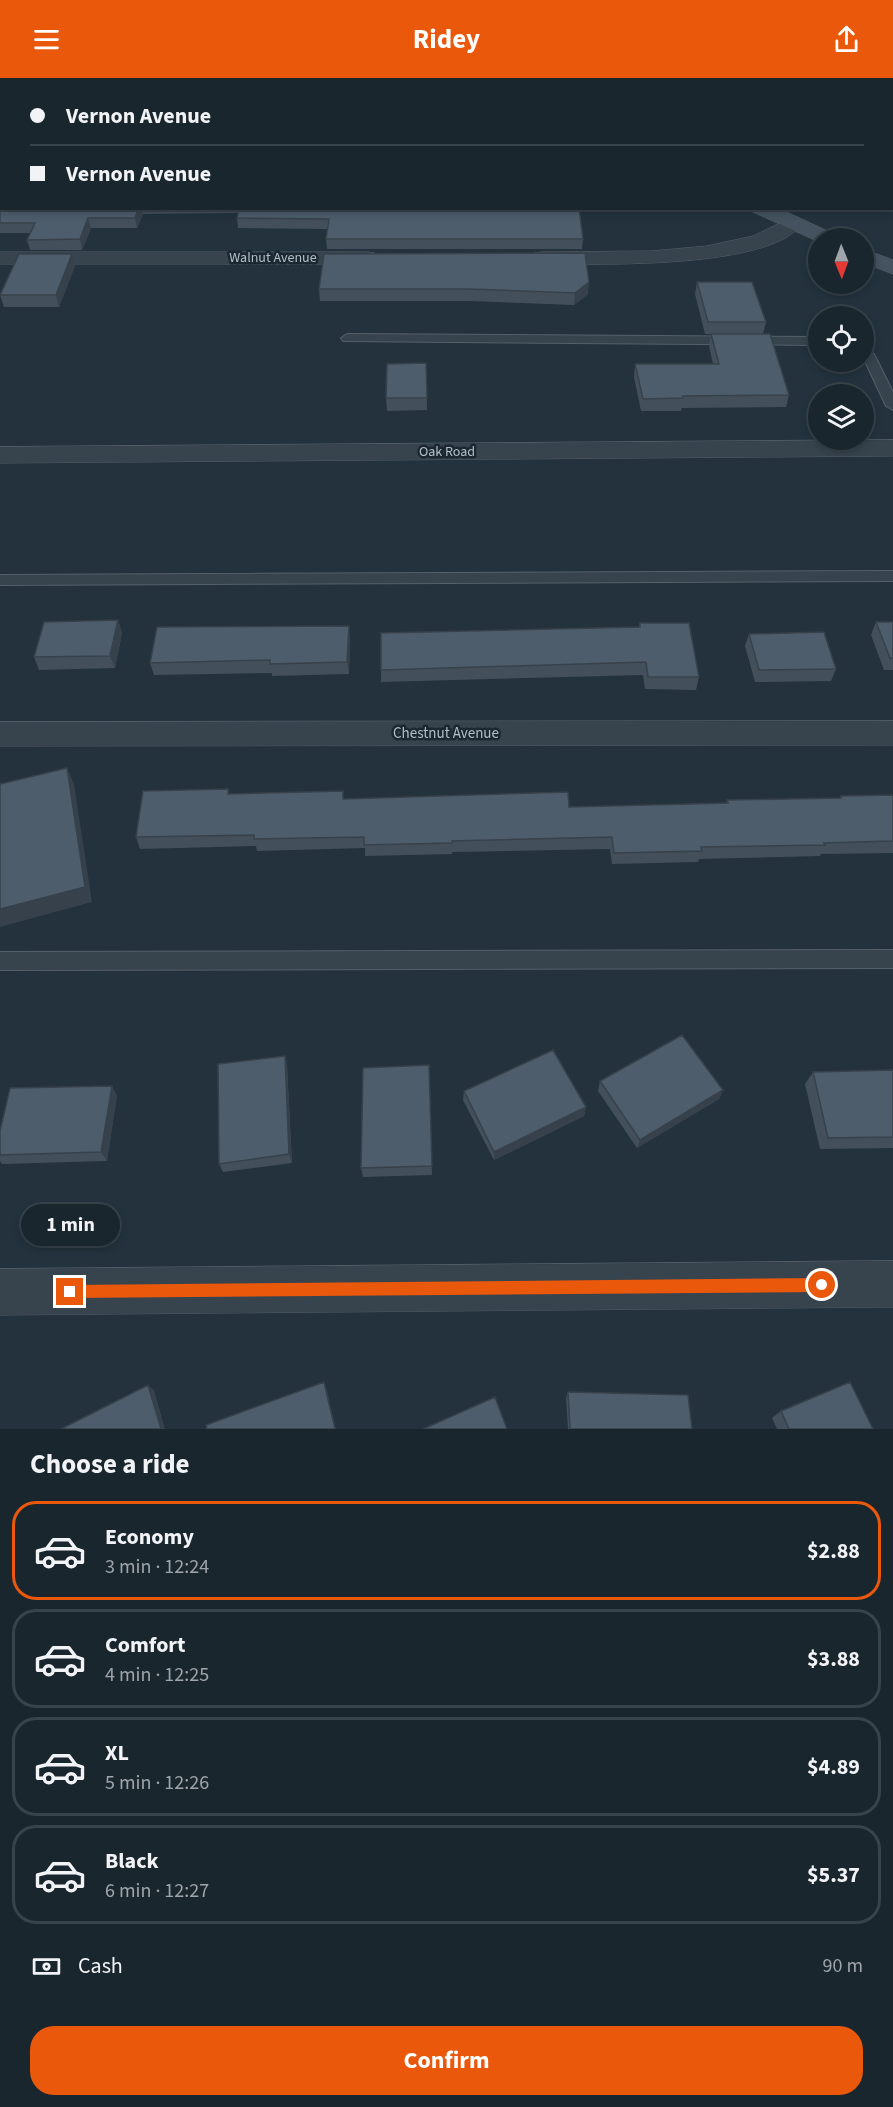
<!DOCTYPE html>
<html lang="en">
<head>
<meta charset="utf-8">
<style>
	body { margin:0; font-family:"Source Sans 3",sans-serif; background:#232e36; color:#f1f3f6; height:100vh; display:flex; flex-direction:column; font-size:22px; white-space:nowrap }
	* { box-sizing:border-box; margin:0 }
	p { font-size:20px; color:#9fa5aa }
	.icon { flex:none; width:33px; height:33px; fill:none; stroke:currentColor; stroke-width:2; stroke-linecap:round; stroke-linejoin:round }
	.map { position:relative; height:1351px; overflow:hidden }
	.sheet { display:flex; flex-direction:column; background:#1a262e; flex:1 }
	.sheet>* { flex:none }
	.guide { position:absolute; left:0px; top:0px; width:894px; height:132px; box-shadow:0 3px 9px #0003,0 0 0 2px #38434a; display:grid; align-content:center; height:132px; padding:0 30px; background:#1a262e }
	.needle { width:39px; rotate:179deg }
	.controls { position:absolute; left:808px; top:150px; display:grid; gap:12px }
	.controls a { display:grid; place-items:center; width:66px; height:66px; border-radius:50%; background:#1a262e; box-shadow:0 3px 9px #0003,0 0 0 2px #38434a; font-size:30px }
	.end { position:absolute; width:27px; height:27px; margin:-14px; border:8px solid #ea580c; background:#fff; box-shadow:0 0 0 3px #fff }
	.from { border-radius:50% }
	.bubble { position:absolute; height:42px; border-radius:21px; background:#1a262e; box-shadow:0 3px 9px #0003,0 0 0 2px #38434a; font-size:20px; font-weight:700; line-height:42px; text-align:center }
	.guide b { display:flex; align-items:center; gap:21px; height:57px; font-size:22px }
	.guide b+b { border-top:2px solid #38434a }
	.guide i { width:15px; height:15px; background:#f1f3f6 }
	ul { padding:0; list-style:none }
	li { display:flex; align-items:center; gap:18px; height:99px; margin:0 12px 9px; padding:0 18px; border:3px solid #38434a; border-radius:24px }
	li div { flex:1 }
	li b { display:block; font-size:22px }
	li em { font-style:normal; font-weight:700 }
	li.on { border-color:#ea580c }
	li>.icon { width:54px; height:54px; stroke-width:1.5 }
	h2 { padding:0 30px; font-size:27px; line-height:72px }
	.pay { display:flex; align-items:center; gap:15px; height:66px; padding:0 30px; font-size:22px }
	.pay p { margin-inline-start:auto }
	.action { display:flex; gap:12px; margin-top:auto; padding:12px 30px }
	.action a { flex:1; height:69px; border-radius:24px; background:#ea580c; color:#fff; font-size:24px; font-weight:700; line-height:69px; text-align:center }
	header { display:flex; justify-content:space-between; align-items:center; height:78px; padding:0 30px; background:#ea580c; color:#fff; font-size:27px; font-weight:700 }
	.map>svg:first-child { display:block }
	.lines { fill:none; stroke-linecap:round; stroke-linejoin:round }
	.lane-casing { stroke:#55616a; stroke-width:2 }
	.street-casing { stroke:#55616a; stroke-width:1 }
	.secondary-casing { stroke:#55616a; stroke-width:1 }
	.lane { fill:#37434d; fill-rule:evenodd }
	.street { fill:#37434d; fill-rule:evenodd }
	.secondary { fill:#455360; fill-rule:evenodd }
	.wall { fill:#43505c }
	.shaded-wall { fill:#37414b }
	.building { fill:#4e5d6b; stroke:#37414b; stroke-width:1.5 }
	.route { fill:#ea580c }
	.labels { text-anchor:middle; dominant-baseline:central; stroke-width:5; stroke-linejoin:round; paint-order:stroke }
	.far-street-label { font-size:14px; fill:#b2bec8; stroke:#1c2831 }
	.street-label { font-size:15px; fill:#b2bec8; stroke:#1c2831 }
</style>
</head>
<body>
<header><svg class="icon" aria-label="menu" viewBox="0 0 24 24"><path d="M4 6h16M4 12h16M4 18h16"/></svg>Ridey<svg class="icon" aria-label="share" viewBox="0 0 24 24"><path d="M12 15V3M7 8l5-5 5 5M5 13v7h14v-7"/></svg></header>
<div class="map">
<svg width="893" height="1351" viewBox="0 0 893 1351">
	<rect width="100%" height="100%" fill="#23323d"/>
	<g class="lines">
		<!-- lane casing -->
		<g class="lane-casing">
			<path id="lane" d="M659 0H671L672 2H660Z
				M892 84H893V90H892Z
				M347 256 819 259V267L343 263 341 260Z
				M864 270 874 276 893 314V332L886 328 864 281Z
				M893 493V503L0 507V497Z
				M893 872V890L0 892V874Z"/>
		</g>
		<!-- street casing -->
		<g class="street-casing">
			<path id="street" d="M793 139 800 141 803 145C771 192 596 186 542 186L534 185 531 180 534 175 542 174 652 173 707 168 753 158Z
				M0 174H367L375 175 378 180 375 185 367 186H0Z
				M893 362V378L0 385V369Z
				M893 643V667L0 668V644Z
				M893 1183V1229L0 1237V1191Z"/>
		</g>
		<!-- secondary casing -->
		<g class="secondary-casing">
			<path id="secondary" d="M449 0H469L470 2H450Z
				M750 130H778L834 156 837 160H819V164L753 134Z
				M864 171 893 182V196L864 185Z"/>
		</g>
		<!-- lane -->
		<use href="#lane" class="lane"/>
		<!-- street -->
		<use href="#street" class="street"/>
		<!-- secondary -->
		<use href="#secondary" class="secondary"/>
	</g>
	<!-- wall -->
	<path class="wall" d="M0 0H282L2 130H579L583 161 582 171H327L326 161 327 151 238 150 237 140 238 135 143 136 137 150H91L82 172H30L27 162 30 155H0V41H1V37H0Z
		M585 175 588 216 574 227 470 223H320L319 211Z
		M72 176 75 188 59 229H4L0 217Z
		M697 204 766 244 763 256 789 317 786 329 682 330 681 333H641L634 299 635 286H713L709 268 711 256H705L695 216Z
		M426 285 427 332 387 333 386 320Z
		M118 542 122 555 115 590 39 592 34 579Z
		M876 544H893V592H884L871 557Z
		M640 545 699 599 696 612 645 611 643 597 381 604V592L639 549Z
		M749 556 836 591 831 603 755 604 745 568Z
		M350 561 349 596 272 598V595L154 597 150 585Z
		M228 711 229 716 344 721 569 729 726 725 727 722 840 720 841 718 893 717V775L821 776 820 778 699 781 698 784 612 786 610 771 452 774V776L365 778V770L257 773 256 768 140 771 136 759Z
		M285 978 287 987 292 1085 223 1094 219 1086Z
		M429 987 432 1097 363 1099 361 1090Z
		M893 992V1070L820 1071 805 1006 813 994Z
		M600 1003 723 1012 719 1021 637 1070 598 1013Z
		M464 1013 586 1029 584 1038 494 1082 463 1022Z
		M117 1017 107 1083 2 1086 0 1083V1077Z
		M568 1314 692 1351H568L566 1320Z
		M781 1333 873 1351H777L772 1340Z"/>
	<!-- shaded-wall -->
	<path class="shaded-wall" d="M139 130H141L143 136 137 150 135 140Z
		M88 140 91 150 82 172 80 161Z
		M72 176 75 188 59 229 56 217Z
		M589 204 588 216 574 227 575 215Z
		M118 542 122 555 115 590 110 578Z
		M349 548 350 561 349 596 347 584Z
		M67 690 74 706 92 824 0 849V831Z
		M285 978 287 987 292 1085 289 1076Z
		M112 1008 117 1017 107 1083 101 1074Z
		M723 1012 719 1021 637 1070 640 1062Z
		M586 1029 584 1038 494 1082V1074Z
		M324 1304 326 1309 336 1351H335Z
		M148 1307 154 1312 165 1351H161Z"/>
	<!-- building -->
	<path class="building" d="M0 0H280V2H2V30L0 29Z
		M345 0H388V2H345Z
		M810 0H892V2H811Z
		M892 6H893V35H892Z
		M2 31V130H139L135 140H88L80 161 27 162 35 145H0V41H1Z
		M239 130H579L583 161H326L329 141 237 140Z
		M585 175 589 204 575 215 470 211H319L324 176Z
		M19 176H72L56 217H0Z
		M697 204H752L766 244H708Z
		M711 256H770L789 317 683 318V320L643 321 635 286H719Z
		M426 285 427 320H386L387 286Z
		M118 542 110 578 34 579 44 544Z
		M876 544H893V580H890Z
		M640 545H689L699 599H648L646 584 381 592V555L640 549Z
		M349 548 347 584 270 586V582L150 585 157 549Z
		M824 554 836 591 759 592 749 556Z
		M67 690 85 809 0 831V706Z
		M228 711V716L343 713V721L568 714 569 729 728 725 727 722 841 720V718L893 717V763L824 765 825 767 701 769 702 773 614 775 612 759 452 763V765L364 767V759L254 761V757L136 759 143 713Z
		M682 957 723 1012 640 1062 600 1003Z
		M553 972 586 1029 494 1074 464 1013Z
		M285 978 289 1076 219 1086 218 986Z
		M429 987 432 1088 361 1090 363 990Z
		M893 992V1059L828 1060 813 994Z
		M112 1008 101 1074 0 1077V1053L10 1010Z
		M324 1304 335 1351H207L206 1347Z
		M850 1304 873 1351H789L781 1333Z
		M148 1307 161 1351H61Z
		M568 1314 688 1317 692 1351H570Z
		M495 1319 507 1351H423Z"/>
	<!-- route -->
	<path class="route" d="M822 1200 827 1202 829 1207 827 1212 822 1214 70 1220 66 1218 64 1214 66 1209 70 1207Z"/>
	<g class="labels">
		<!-- far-street labels -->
		<g class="far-street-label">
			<text x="273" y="180">Walnut Avenue</text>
			<text x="447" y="374">Oak Road</text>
		</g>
		<!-- street labels -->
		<g class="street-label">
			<text x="446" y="655">Chestnut Avenue</text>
		</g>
	</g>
</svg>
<div class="controls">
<a><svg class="needle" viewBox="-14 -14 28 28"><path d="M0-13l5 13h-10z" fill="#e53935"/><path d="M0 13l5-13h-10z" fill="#9fa5aa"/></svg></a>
<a><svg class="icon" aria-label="locate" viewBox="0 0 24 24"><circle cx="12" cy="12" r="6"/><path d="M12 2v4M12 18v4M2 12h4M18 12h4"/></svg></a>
<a><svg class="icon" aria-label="layers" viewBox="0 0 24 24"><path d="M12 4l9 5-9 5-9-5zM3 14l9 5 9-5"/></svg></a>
</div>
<i class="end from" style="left:822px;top:1207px"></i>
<i class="end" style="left:70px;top:1214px"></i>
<div class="bubble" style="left:21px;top:1126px;width:99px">1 min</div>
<div class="guide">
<b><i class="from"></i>Vernon Avenue</b>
<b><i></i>Vernon Avenue</b>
</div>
</div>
<section class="sheet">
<h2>Choose a ride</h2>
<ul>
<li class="on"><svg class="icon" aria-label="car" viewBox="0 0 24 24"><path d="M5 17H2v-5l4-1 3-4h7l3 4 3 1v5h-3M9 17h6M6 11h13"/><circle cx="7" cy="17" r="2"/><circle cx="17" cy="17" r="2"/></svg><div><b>Economy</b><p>3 min · 12:24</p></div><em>$2.88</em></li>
<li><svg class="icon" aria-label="car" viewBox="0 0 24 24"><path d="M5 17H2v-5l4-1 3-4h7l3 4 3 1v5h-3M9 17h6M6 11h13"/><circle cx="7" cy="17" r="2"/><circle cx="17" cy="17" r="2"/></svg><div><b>Comfort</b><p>4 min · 12:25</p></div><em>$3.88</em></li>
<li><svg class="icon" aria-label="car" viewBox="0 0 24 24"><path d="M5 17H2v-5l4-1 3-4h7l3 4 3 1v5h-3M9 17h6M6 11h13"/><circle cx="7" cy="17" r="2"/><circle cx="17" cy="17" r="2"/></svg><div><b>XL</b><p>5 min · 12:26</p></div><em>$4.89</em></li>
<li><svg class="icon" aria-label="car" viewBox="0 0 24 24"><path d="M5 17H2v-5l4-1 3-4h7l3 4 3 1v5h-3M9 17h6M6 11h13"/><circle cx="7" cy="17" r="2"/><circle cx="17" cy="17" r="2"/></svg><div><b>Black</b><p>6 min · 12:27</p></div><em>$5.37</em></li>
</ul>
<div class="pay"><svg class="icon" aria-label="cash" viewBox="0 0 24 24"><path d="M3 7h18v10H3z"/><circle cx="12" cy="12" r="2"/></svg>Cash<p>90 m</p></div>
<div class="action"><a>Confirm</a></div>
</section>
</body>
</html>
